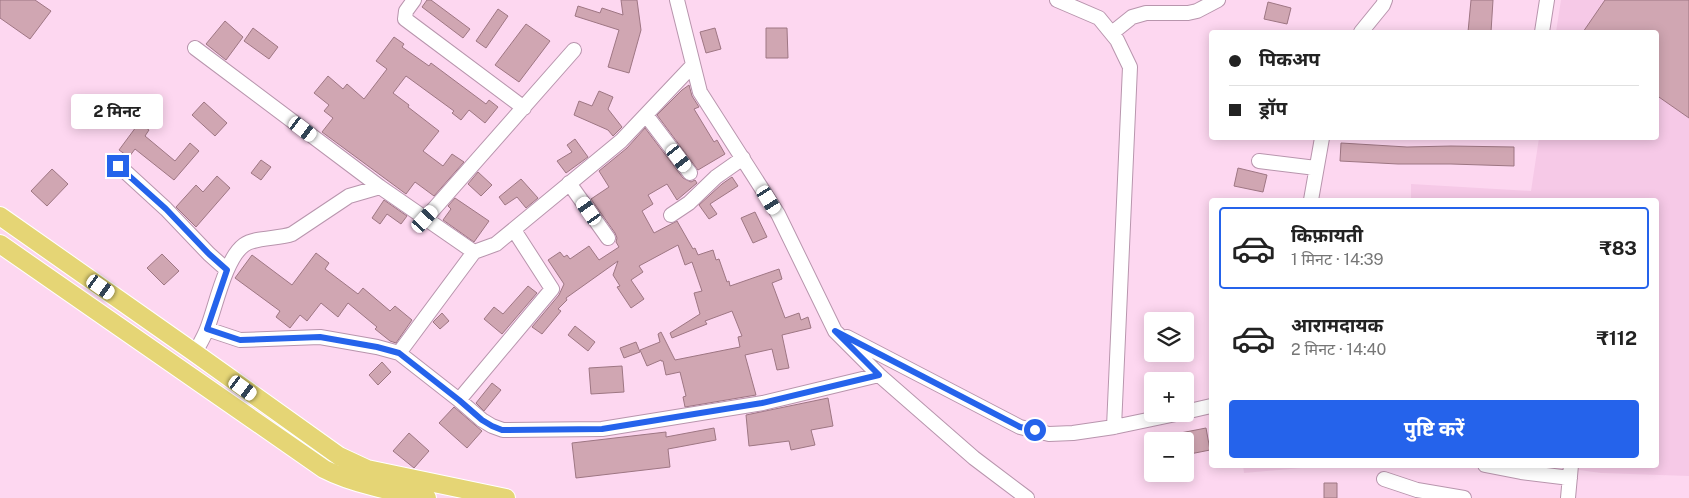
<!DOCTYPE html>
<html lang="hi">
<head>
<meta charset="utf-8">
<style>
	body { margin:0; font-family:"Public Sans","Noto Sans Devanagari",sans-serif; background:#f2f2f2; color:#222; height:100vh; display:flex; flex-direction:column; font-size:19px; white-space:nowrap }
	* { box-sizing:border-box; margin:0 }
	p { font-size:16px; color:#767676 }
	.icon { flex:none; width:28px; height:28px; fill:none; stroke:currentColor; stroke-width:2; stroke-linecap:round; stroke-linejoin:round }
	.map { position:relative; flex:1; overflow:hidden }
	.drawer { position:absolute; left:1209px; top:198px; width:450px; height:270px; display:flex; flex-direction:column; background:#fff; border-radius:5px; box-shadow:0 2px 12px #0003 }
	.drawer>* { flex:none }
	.top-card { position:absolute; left:1209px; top:30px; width:450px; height:110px; border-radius:5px; box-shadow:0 2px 12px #0003; display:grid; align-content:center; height:110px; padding:0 20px; background:#fff }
	.controls { position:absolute; left:1144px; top:312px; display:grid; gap:10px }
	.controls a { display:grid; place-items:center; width:50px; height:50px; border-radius:5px; background:#fff; box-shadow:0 2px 12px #0003; font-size:25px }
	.end { position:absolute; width:22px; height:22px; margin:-11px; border:6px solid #2563eb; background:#fff; box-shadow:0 0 0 2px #fff }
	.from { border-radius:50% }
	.bubble { position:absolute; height:35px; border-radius:5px; background:#fff; box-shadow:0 2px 12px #0003; font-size:16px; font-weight:700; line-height:35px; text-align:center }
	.car { position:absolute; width:15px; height:30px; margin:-15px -8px; border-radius:6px; box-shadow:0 0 4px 1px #0007; background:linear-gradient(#fff 24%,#345 0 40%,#fff 0 76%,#345 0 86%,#fff 0) }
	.top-card b { display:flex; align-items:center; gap:18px; height:48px; font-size:19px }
	.top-card b+b { border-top:1px solid #e0e0e0 }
	.top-card i { width:12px; height:12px; background:#222 }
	ul { padding:9px 0 0; list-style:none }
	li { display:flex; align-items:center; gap:15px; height:82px; margin:0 10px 8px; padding:0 10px; border:2px solid transparent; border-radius:5px }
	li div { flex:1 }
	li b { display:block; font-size:19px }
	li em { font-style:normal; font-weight:700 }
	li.current { border-color:#2563eb }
	li>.icon { width:45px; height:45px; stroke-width:1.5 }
	.action { display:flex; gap:10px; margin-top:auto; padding:10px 20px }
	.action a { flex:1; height:58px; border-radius:5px; background:#2563eb; color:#fff; font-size:20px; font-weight:700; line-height:58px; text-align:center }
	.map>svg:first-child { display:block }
	.built { fill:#f6c9e7 }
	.building { fill:#d0a6b2; stroke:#9e7683 }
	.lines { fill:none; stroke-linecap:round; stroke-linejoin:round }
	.minor-casing { stroke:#b895ad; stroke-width:16 }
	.major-casing { stroke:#fff; stroke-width:20 }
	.minor { stroke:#fff; stroke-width:14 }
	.major { stroke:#e5d575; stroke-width:18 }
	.route { stroke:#2563eb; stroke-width:6 }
</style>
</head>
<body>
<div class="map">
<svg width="1689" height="498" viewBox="0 0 1689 498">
	<rect width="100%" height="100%" fill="#fdd7f0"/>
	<!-- built -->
	<path class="built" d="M1561 0H1689V476L1601 473 1543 465H1656V200H1411V184L1531 191 1539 138H1656V32H1556Z
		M1243 465H1337L1244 473Z"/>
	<!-- building -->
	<path class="building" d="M0 0H35L51 11 30 39 0 18Z
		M427 0H431L470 29 463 38 422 7Z
		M621 0H637L641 30 629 73 608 67 619 30 575 16 578 6 600 13 602 8 623 15Z
		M1471 0H1493L1491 32H1468Z
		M1605 0H1689V118L1656 95V32H1583Z
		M1268 2 1291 8 1287 24 1264 19Z
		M498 9 508 16 486 48 476 41Z
		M225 21 243 37 226 60 206 44Z
		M526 24 550 41 519 82 495 65Z
		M253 28 278 47 269 59 244 41Z
		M715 28 721 49 706 53 700 32Z
		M766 28H787L788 58H766Z
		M394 37 404 44 402 47 429 66 431 63 486 104 489 100 498 107 485 123 469 110 461 120 452 113 454 111 406 76 393 93 409 105 408 107 439 131 423 151 443 166 452 154 464 162 434 196 415 182 406 194 322 132 333 118 324 111 329 105 314 93 328 76 343 89 347 84 364 99 387 69 376 61Z
		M689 85 692 96 699 107 694 109 714 142 717 140 725 154 698 170 657 115 682 90Z
		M599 91 613 97 608 109 622 127 613 136 608 130 574 115 579 101 592 106Z
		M204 102 227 123 215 136 192 115Z
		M139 123 149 130 145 136 175 161 190 143 199 151 174 180 135 149 129 157 119 150Z
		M645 128 683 178 691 182 695 180 697 183 677 200 667 184 648 195 653 204 642 211 654 233 677 221 693 249 695 248 698 255 713 250 716 260 719 259 727 282 729 281 730 286 779 269 782 279 772 283 785 318 799 313 801 320 808 317 811 328 782 335 789 368 777 370 772 349 745 355 756 395 685 407 683 397 686 396 680 372 666 375 663 361H661V360L647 366 640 350 660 342 658 334 661 332 675 360 740 347 738 337 742 336 732 311 705 321 707 324 672 338 670 333 700 314 694 293 702 291 692 262 685 265 678 245 639 266 643 272 631 280 644 299 631 308 617 287 620 286 613 275 618 261 566 298 567 300 558 309 561 311 542 334 532 327 559 295 564 284 548 260 560 252 564 257 567 255 570 259 589 246 599 260 619 247 616 242 617 238 615 233 591 199 609 187 599 171 627 148Z
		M575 139 588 157 566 173 557 161 572 152 567 145Z
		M1341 143 1407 147 1451 146 1514 147V166L1451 164H1398L1340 161Z
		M261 160 271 167 261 180 251 173Z
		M1238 168 1267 175 1263 192 1234 186Z
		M52 169 68 184 47 206 31 191Z
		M478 172 492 185 481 196 468 184Z
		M217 176 230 188 196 227 176 207 196 185 203 192Z
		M732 177 738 186 710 204 717 214 709 219 699 205 722 184Z
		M521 179 538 198 526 208 517 197 505 205 499 197Z
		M455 198 489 221 474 242 443 220 451 209 448 206Z
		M384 200 407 216 401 224 387 214 380 224 372 218Z
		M755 212 767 237 753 243 741 218Z
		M316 253 329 263 325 269 358 294 363 288 390 311 395 306 412 320 396 343 390 341 375 329 377 327 348 303 338 317 321 303 307 321 300 315 290 328 276 317 280 311 235 278 252 255 292 285Z
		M162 254 179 271 164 285 147 268Z
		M528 286 537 293 502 334 484 319 494 307 503 314Z
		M442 313 449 321 440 329 433 322Z
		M575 326 595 342 588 351 568 335Z
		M636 342 640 352 624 358 620 348Z
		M382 362 391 372 378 385 369 375Z
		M622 366 624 392 591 394 589 368Z
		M492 383 501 390 484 411 476 403Z
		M828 398 833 426 811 430 815 445 791 450 789 441 749 446 746 415Z
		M454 407 482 431 467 448 439 423Z
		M714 428 716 440 668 449 670 467 576 478 572 443 666 432V437Z
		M1206 428 1210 450 1185 455V441H1165V436Z
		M409 433 429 451 414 468 393 451Z
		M1324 483H1337V498H1324Z"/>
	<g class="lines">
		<!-- minor casing -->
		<g class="minor-casing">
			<path id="minor" d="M414 0 406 11 405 19 524 108
				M677 0 700 92 778 214 835 331 879 375 974 458 1027 498
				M1057 0 1099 18 1117 40 1130 67 1114 427
				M1361 32 1383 5 1385 0
				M1542 32 1547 0
				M1112 33 1132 17 1146 13H1188L1197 11 1218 0
				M195 48 380 187 474 252 496 244 621 141 693 65
				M646 115 690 173
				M1259 161 1316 168
				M118 165 166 209 209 254 227 270
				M569 183 608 238
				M1311 200 1322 138
				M671 215 689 203 716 177 743 158
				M425 219 574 50
				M207 329 240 340 320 337 377 347 399 353 459 400 482 420 492 426 503 430 602 429 763 403 879 375
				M847 337 1020 427 1049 434 1073 433 1114 427 1176 414
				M195 353C199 345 204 337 207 329 216 306 225 259 244 245 255 237 279 239 292 234L349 196 380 187
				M399 353 474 252
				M459 400 552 289 514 230
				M1185 412 1211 406
				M1485 465 1521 472 1570 478
				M1384 479 1417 490 1464 498
				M1568 498 1571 465"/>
		</g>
		<!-- major casing -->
		<g class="major-casing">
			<path id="major" d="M0 216 195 353 339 456 367 469 506 498
				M0 244 324 469C353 484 395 492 427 498"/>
		</g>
		<!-- minor -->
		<use href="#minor" class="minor"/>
		<!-- major -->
		<use href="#major" class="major"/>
	</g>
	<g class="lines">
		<!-- route -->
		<path class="route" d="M118 166 166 209 209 254 227 270 207 329 240 340 320 337 377 347 399 353 459 400 482 420 492 426 502 430 602 429 762 403 879 375 835 331 1020 427 1035 430"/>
	</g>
</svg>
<div class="controls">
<a><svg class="icon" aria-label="layers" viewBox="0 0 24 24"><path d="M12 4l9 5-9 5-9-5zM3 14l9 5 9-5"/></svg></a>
<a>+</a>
<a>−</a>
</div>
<i class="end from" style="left:1035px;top:430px"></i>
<i class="end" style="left:118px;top:166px"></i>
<div class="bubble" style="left:71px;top:94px;width:92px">2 मिनट</div>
<i class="car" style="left:303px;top:129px;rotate:127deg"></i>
<i class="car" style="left:679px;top:158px;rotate:143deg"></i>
<i class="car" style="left:769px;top:200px;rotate:148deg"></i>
<i class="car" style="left:589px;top:211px;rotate:325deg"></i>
<i class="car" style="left:425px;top:219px;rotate:42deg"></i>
<i class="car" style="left:101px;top:287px;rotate:125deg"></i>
<i class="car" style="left:243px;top:388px;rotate:126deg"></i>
<div class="top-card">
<b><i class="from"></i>पिकअप</b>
<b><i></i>ड्रॉप</b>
</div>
<section class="drawer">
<ul>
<li class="current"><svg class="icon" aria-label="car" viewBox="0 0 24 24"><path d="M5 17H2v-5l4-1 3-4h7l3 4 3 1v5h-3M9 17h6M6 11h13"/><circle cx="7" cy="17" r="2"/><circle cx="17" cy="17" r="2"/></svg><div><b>किफ़ायती</b><p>1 मिनट · 14:39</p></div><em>₹83</em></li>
<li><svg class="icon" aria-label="car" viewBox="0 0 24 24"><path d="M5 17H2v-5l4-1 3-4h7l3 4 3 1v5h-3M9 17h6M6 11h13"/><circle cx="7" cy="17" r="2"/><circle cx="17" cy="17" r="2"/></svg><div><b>आरामदायक</b><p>2 मिनट · 14:40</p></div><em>₹112</em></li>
</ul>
<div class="action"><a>पुष्टि करें</a></div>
</section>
</div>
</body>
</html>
